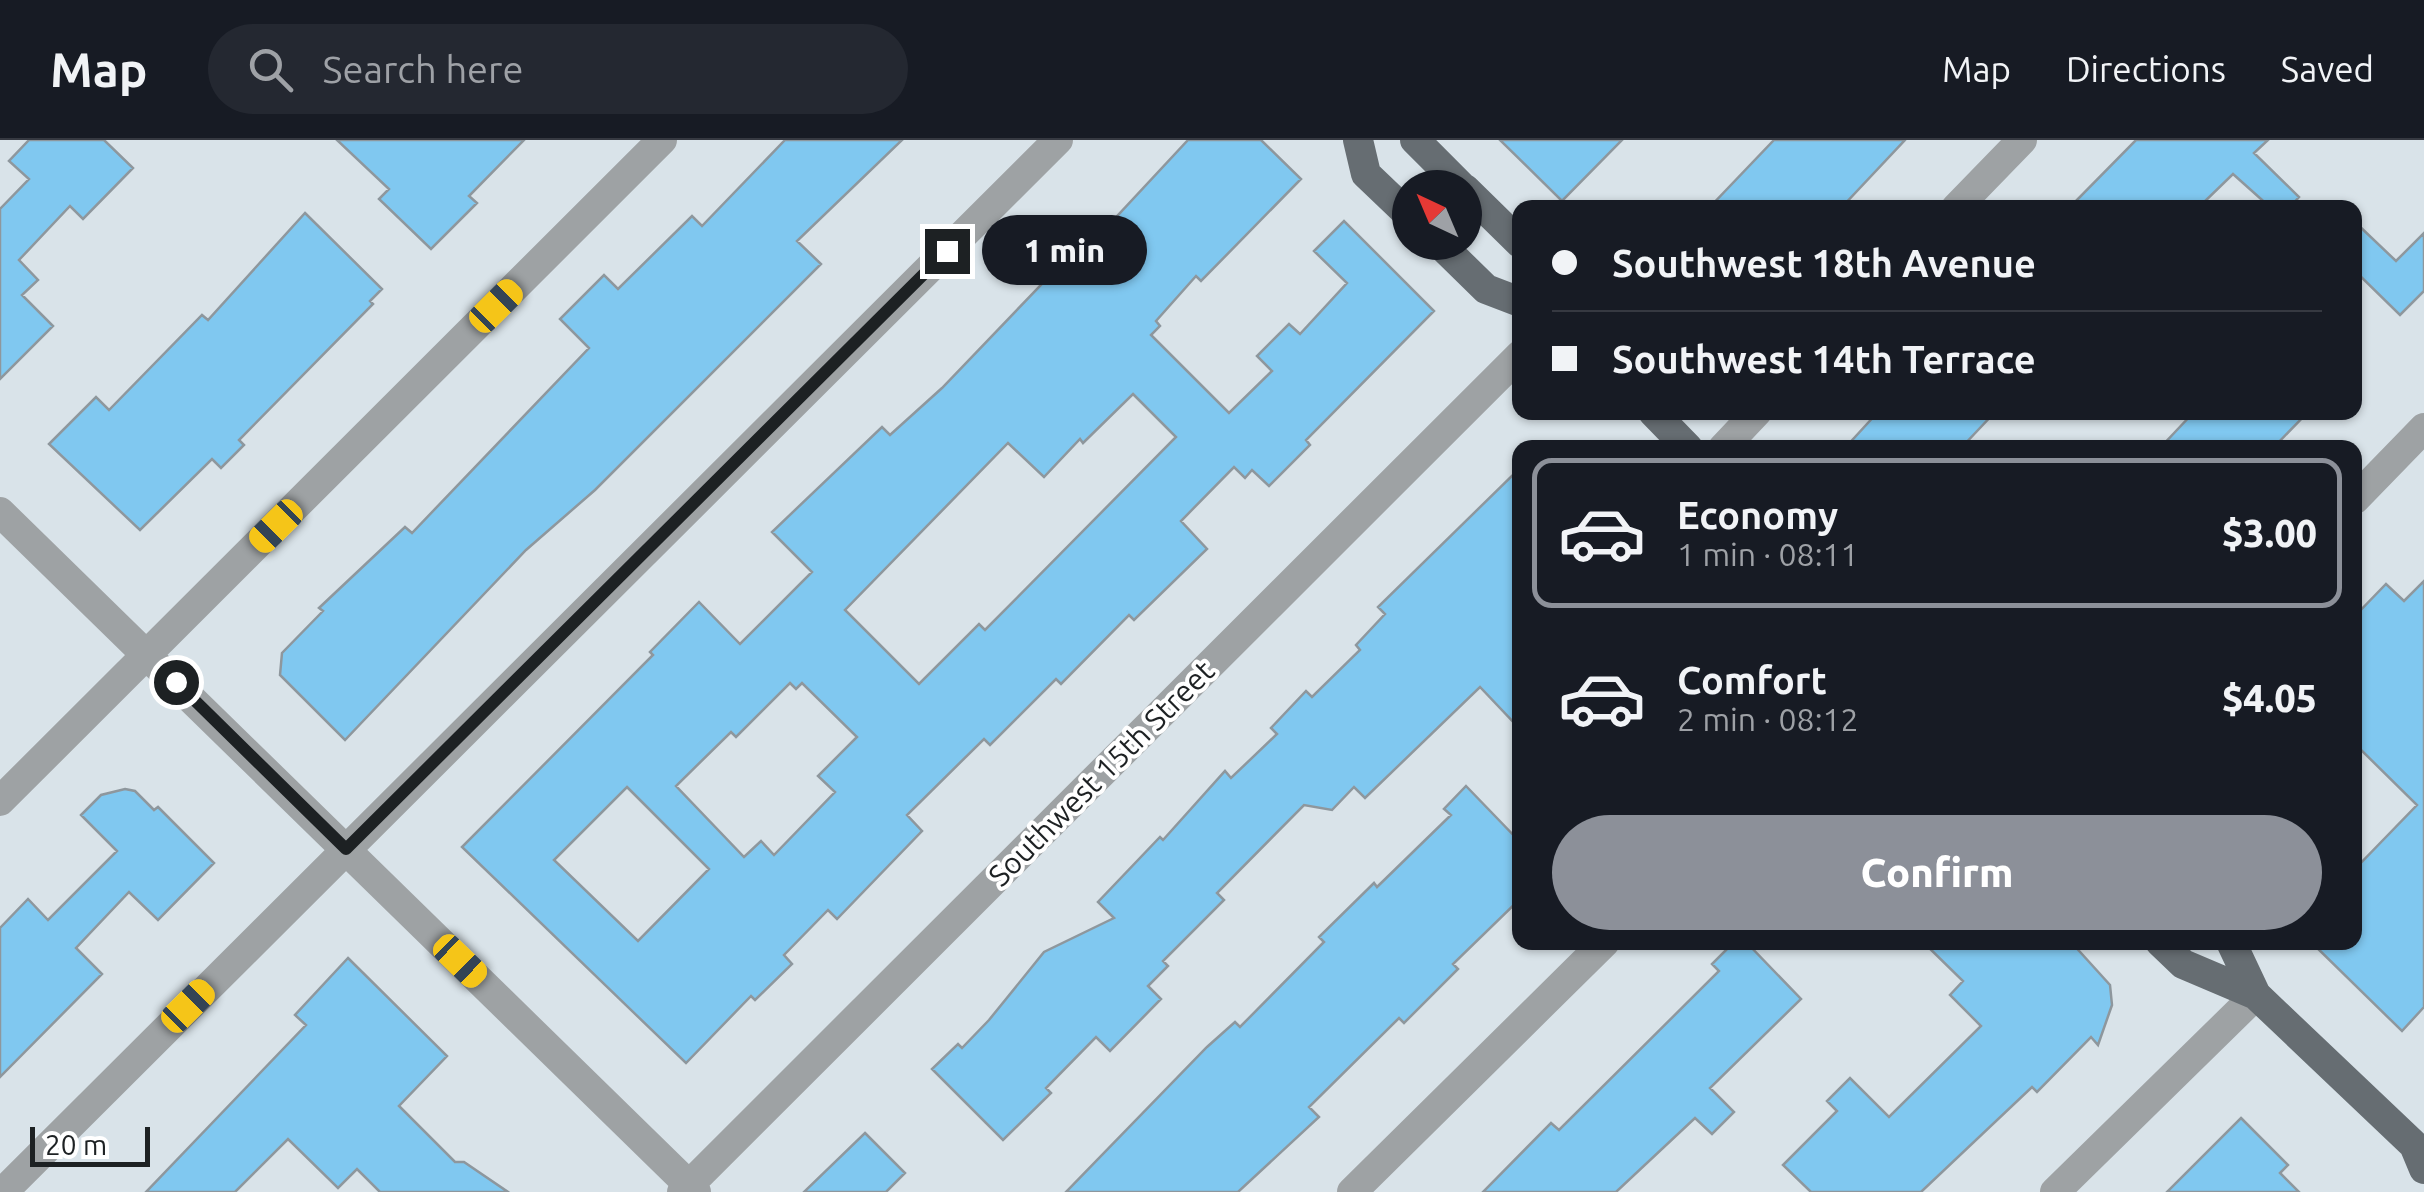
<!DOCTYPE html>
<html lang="en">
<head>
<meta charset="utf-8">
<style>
	body { margin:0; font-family:Ubuntu,sans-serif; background:#242831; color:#f1f3f6; height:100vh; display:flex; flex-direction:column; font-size:38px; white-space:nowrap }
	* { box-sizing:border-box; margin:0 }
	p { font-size:32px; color:#9ea1a6 }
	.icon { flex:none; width:55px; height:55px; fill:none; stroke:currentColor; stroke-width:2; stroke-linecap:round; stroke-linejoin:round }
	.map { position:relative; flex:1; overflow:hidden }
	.sheet { position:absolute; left:1512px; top:300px; width:850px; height:510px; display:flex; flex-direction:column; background:#171b24; border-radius:20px; box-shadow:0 2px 8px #0004 }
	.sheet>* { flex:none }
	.banner { position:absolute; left:1512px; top:60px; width:850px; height:220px; border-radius:20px; box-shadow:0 2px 8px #0004; display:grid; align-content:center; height:220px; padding:0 40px; background:#171b24 }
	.needle { width:65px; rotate:316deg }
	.fabs { position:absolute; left:1392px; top:30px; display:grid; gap:20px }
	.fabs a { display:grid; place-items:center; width:90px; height:90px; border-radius:50%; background:#171b24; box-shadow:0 2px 8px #0004; font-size:50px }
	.scale { position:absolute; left:30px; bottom:25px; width:120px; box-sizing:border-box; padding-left:10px; border:5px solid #1d2123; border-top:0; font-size:28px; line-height:35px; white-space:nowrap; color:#1d2123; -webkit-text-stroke:8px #fff; paint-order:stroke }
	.end { position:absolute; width:45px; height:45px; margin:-22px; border:12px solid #1d2123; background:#fff; box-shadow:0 0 0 5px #fff }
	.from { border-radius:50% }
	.bubble { position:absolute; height:70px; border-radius:35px; background:#171b24; box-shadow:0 2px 8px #0004; font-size:32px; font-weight:800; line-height:70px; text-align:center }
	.car { position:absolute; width:30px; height:60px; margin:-30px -15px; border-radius:12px; box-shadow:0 0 8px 2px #0007; background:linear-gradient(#f5c518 24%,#345 0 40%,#f5c518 0 76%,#345 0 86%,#f5c518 0) }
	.banner b { display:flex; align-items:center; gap:35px; height:95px; font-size:38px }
	.banner b+b { border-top:2px solid #363941 }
	.banner i { width:25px; height:25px; background:#f1f3f6 }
	ul { padding:18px 0 0; list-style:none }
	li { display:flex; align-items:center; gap:30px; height:150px; margin:0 20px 15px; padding:0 20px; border:5px solid transparent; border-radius:20px }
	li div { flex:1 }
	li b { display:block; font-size:38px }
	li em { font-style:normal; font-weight:800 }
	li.on { border-color:#8c9099 }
	li>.icon { width:90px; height:90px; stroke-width:1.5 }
	.button { display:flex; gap:20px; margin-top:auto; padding:20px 40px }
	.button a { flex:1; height:115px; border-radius:60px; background:#8c9099; color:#fff; font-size:40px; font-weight:800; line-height:115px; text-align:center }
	header { display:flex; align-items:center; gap:60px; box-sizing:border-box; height:140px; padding:0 50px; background:#171b24; border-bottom:2px solid #363941 }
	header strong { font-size:48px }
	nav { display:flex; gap:55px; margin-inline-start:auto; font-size:35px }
	.search { width:700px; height:90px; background:#242831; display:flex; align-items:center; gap:25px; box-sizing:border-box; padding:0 35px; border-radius:55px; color:#9ea1a6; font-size:38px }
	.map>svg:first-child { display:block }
	.building { fill:#80c8f0; stroke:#8e979d; stroke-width:2.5; fill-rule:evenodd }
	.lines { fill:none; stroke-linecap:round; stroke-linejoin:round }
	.minor { stroke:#9ea2a4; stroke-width:30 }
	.major { stroke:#666d72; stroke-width:30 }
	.route { stroke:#1d2123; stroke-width:12 }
	.labels { text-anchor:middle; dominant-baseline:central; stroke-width:8; stroke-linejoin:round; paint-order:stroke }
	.street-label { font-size:30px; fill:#1d2123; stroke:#fff }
</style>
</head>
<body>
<header>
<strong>Map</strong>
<div class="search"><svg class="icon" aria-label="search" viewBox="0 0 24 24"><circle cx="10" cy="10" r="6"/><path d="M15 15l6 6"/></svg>Search here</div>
<nav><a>Map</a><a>Directions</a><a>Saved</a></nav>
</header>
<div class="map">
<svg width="2424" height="1052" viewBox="0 0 2424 1052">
	<rect width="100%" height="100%" fill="#d9e3e9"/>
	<!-- building -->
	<path class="building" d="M29 0H104L133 28 83 79 70 66 19 120 38 140 22 155 53 186 0 239V69L29 39 9 21Z
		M337 0H524L469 56 477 63 431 109 379 59 389 49Z
		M785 0H902L797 101 821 124 595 350 526 410 345 600 280 535 282 513 323 471 319 468 405 387 412 393 589 208 560 179 604 135 618 149 692 76 702 86Z
		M1188 0H1261L1301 39 1201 141 1196 136 1156 181 1160 186 1151 195 1229 273 1272 231 1257 216 1289 184 1300 194 1347 143 1314 111 1344 81 1434 171 1306 300 1310 305 1269 346 1252 330 1245 338 1234 327 1181 381 1207 409 1134 480 1129 475 1061 544 1056 539 990 605 984 599 907 675 922 691 837 779 828 770 784 815 792 824 755 860 751 856 686 923 462 707 653 515 650 512 699 462 740 504 812 432 772 392 882 287 890 295 942 248 1086 98 1091 104ZM1133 254 1176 297 985 490 979 484 919 544 845 470 1008 303 1044 337 1080 299 1083 303ZM790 543 796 549 802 543 857 597 818 636 835 652 774 715 761 701 744 717 676 646 731 592 736 597ZM627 647 709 729 638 801 554 720Z
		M1500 0H1622L1562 61Z
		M1774 0H1905L1841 68H1709Z
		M2136 0H2268L2254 13 2299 57 2289 68H2271L2233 34 2198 68H2069Z
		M305 73 382 149 370 161 373 164 239 300 244 305 221 328 212 319 140 390 49 304 96 257 109 270 202 175 208 180Z
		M2355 82 2396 121 2424 93V151L2400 175 2355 131Z
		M1878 272H1995L1961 308H1845Z
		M2194 272H2308L2273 308H2160Z
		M1520 328V589L1480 547 1365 658 1354 647 1332 670 1304 665 1217 753 1224 760 1163 821 1168 826 1148 846 1161 859 1110 911 1096 897 1046 948 1051 953 1003 1000 932 929 958 904 962 908 989 880 1044 812 1114 778 1098 762 1160 697 1163 700 1225 631 1231 638 1277 594 1271 588 1306 551 1312 557 1360 510 1356 505 1385 474 1378 467Z
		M2424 441V867L2402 891 2311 802H2355V729L2417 665 2355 604V476L2386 444 2404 461Z
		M1466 646 1520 702V759L1453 824 1458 829 1404 883 1399 878 1309 967 1319 977 1238 1052H1066L1207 907 1235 882 1240 887 1324 802 1319 797 1374 743 1377 747 1451 675 1444 669Z
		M125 649 135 651 154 670 158 667 214 723 158 780 129 752 76 808 102 834 0 937V788L28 759 48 780 117 711 81 675 101 655Z
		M1734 802H1746L1801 859 1710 948 1734 972 1712 994 1695 978 1616 1052H1483L1551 983 1559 990 1719 831 1712 824Z
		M1923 802H2071L2110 845 2112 865 2098 905 2091 897 2037 952 2032 947 1921 1052H1811L1783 1025 1837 971 1827 961 1850 938 1889 977 1981 886 1950 855 1963 841Z
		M348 818 447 916 399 966 455 1022H464L508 1052H380L357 1029 338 1048 288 999 235 1052H146L306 885 295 875Z
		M2241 978 2288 1025 2280 1033 2299 1052H2167Z
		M865 993 905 1033 886 1052H804Z"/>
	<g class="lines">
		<!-- minor -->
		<path class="minor" d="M1956 68 2022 0
			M1723 308 1757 272
			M2355 359 2424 288
			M0 372 696 1052
			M0 661 662 0
			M3 1052 1058 0
			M682 1052 1520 215
			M1352 1052 1605 802
			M2055 1052 2256 855"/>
		<!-- major -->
		<path class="major" d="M1358 0 1366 34 1410 76
			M1415 0 1463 48
			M1465 49 1520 103
			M1438 102 1486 149 1520 162
			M1653 272 1688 308
			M2160 802 2183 824 2256 855 2414 1005 2424 1029
			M2231 802 2256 855"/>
	</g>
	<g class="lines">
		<!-- route -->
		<path class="route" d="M176 542 346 709 947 111"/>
	</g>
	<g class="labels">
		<!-- street labels -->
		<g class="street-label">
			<text transform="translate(1101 633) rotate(-45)">Southwest 15th Street</text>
		</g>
	</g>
</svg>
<div class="fabs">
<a><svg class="needle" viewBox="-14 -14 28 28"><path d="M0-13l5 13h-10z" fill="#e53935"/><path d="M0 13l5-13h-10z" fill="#9ea1a6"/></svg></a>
</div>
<div class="scale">20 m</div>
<i class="end from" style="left:176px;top:542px"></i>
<i class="end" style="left:947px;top:111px"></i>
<div class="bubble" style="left:982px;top:75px;width:165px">1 min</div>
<i class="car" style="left:496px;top:166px;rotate:45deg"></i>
<i class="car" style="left:276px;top:386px;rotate:225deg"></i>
<i class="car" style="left:460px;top:821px;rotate:134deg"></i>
<i class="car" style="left:188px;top:866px;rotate:45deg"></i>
<div class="banner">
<b><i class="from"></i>Southwest 18th Avenue</b>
<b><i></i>Southwest 14th Terrace</b>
</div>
<section class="sheet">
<ul>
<li class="on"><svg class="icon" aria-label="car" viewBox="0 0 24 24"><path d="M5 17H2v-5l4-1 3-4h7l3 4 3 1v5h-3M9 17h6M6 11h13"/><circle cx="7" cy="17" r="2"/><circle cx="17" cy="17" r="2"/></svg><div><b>Economy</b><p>1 min · 08:11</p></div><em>$3.00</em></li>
<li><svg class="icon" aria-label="car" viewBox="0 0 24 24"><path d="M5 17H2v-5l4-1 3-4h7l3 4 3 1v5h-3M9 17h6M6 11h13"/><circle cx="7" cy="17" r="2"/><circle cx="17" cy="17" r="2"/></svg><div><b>Comfort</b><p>2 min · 08:12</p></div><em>$4.05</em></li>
</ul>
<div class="button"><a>Confirm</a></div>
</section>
</div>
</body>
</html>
